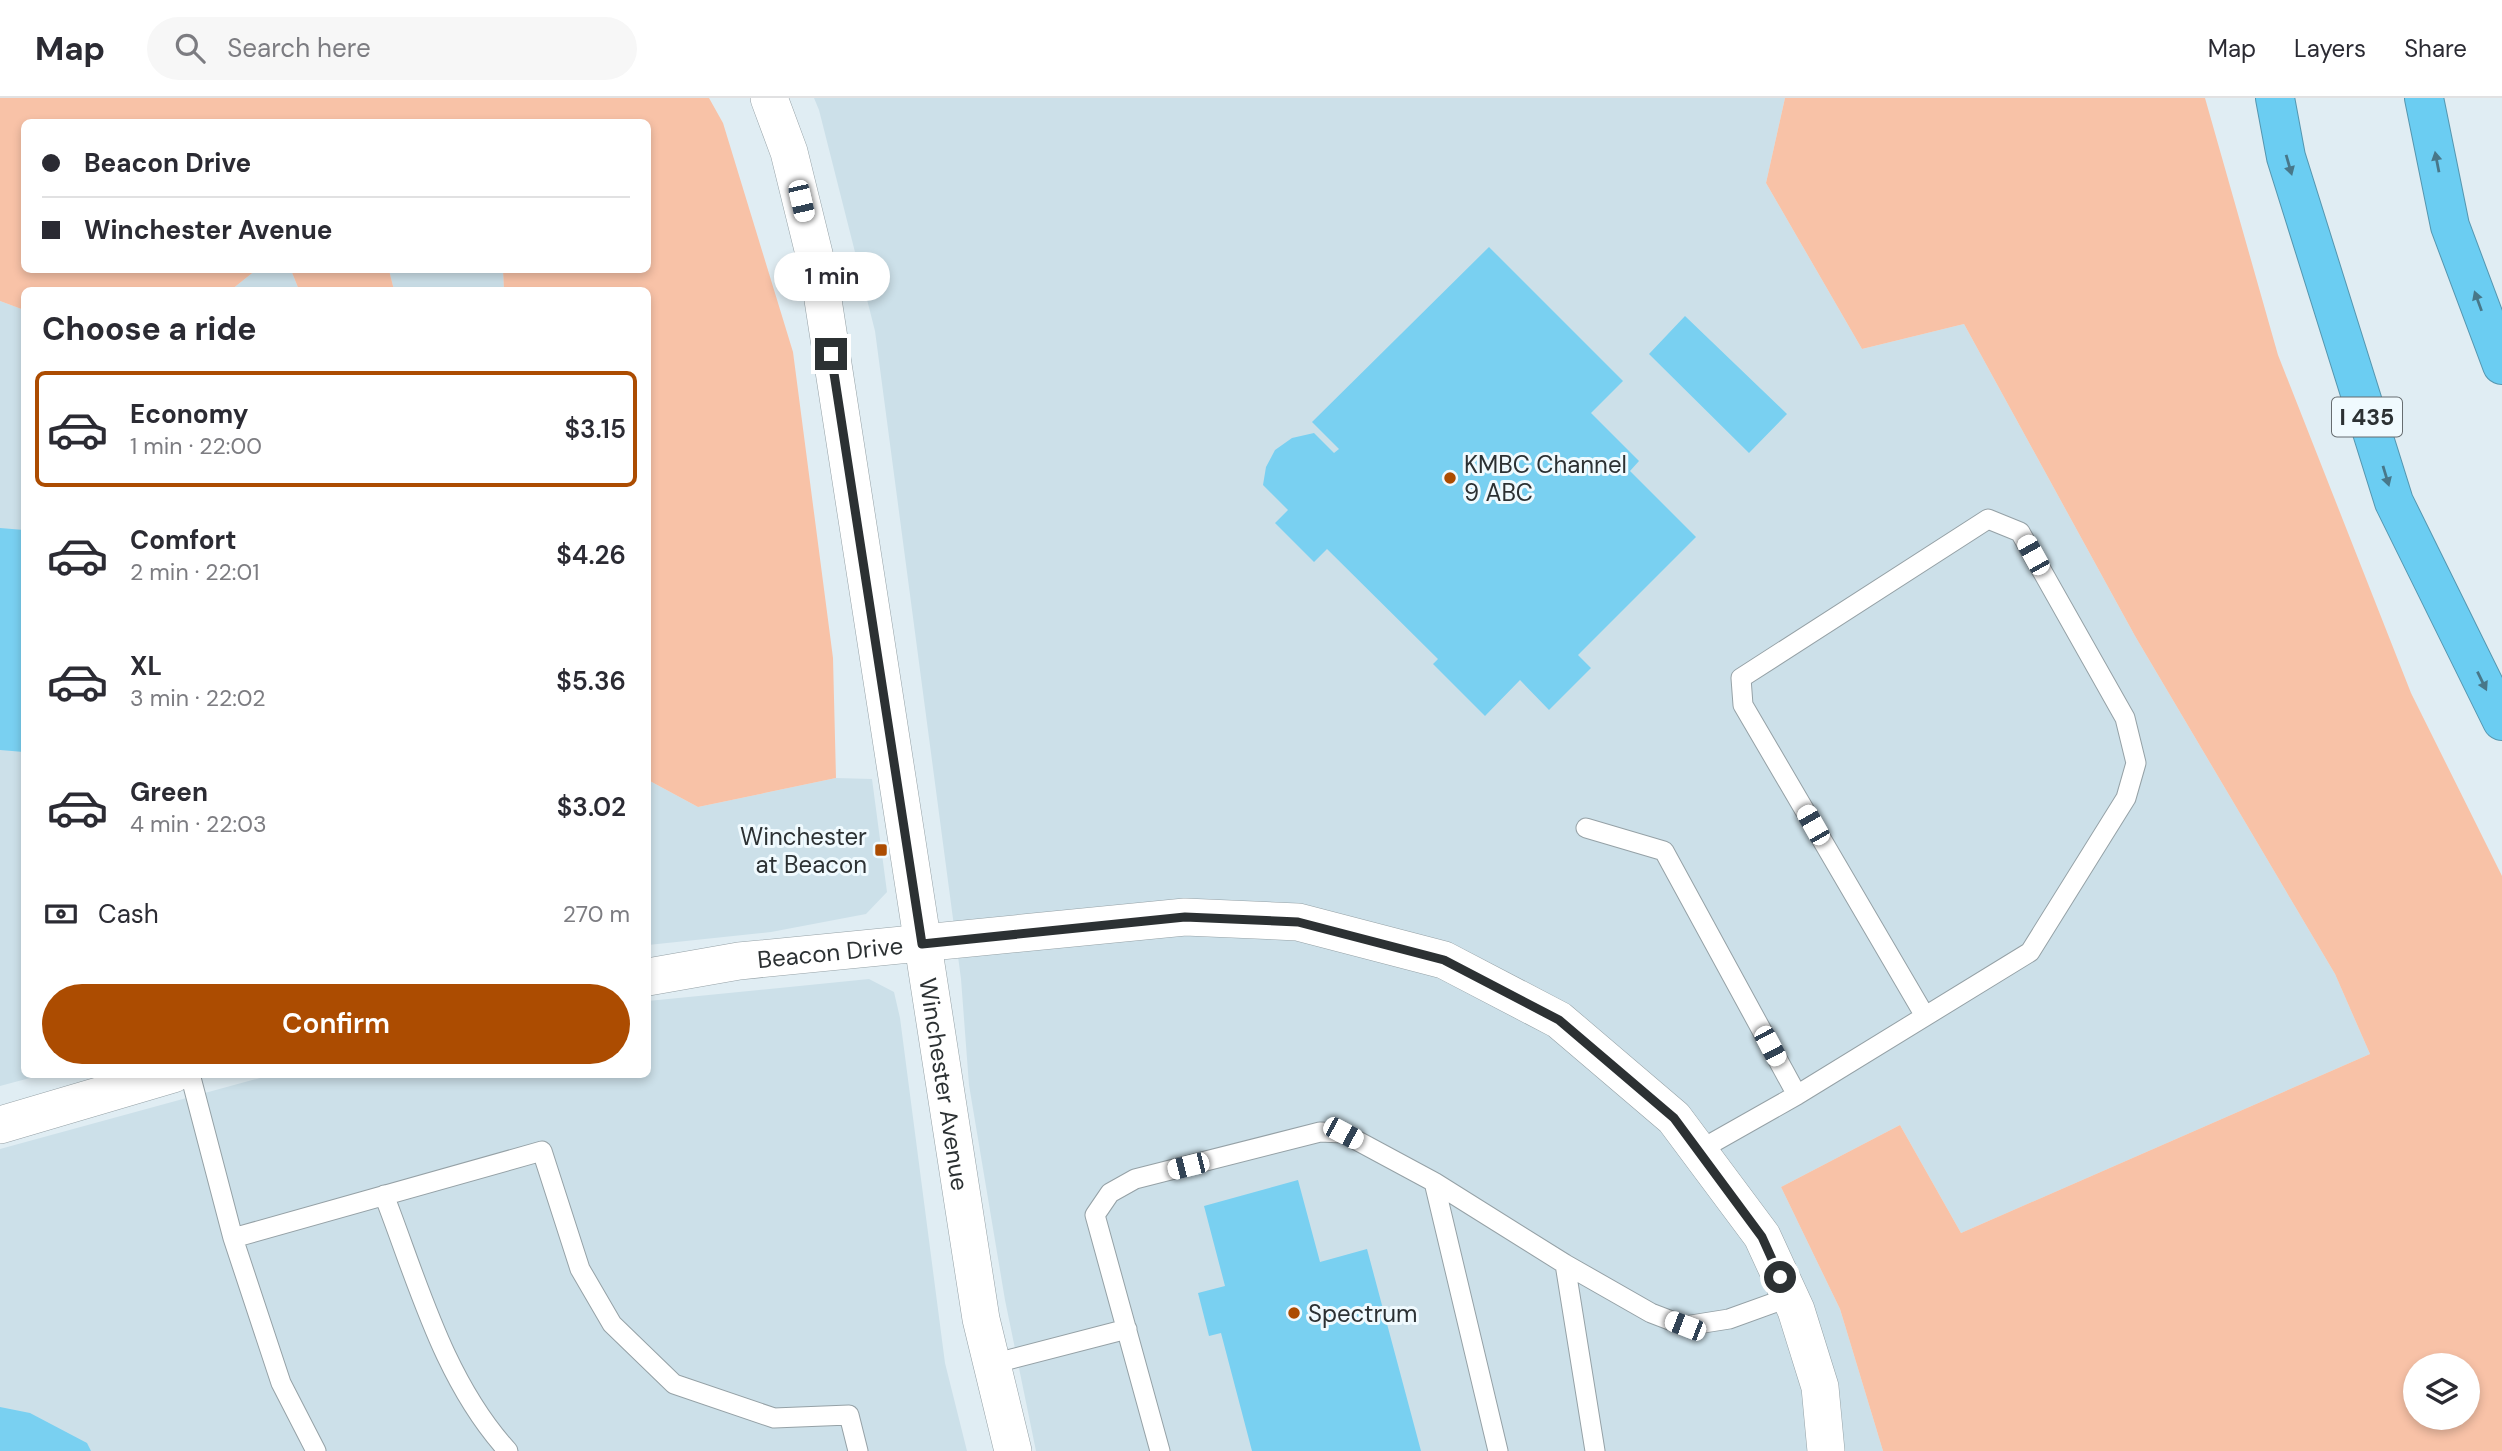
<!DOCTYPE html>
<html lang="en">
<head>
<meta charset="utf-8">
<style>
	body { margin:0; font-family:"DM Sans",sans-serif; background:#f7f7f7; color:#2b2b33; height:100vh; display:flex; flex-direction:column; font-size:26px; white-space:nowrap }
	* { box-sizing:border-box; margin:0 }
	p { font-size:23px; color:#7c7c81 }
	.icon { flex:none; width:38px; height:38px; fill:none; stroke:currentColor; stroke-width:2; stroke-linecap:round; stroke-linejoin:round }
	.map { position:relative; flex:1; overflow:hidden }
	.side { position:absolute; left:21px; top:189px; width:630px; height:791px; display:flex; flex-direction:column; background:#fff; border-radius:10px; box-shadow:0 4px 10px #0003 }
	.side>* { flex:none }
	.guide { position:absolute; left:21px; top:21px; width:630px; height:154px; border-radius:10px; box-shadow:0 4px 10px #0003; display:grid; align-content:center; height:154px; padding:0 21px; background:#fff }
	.buttons { position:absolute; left:2403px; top:1255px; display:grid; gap:14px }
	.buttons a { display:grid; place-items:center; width:77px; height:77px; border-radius:50%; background:#fff; box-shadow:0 4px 10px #0003; font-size:35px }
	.end { position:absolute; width:32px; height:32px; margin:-16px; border:9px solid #2c3133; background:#fff; box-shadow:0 0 0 4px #fff }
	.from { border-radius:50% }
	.bubble { position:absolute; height:49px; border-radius:24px; background:#fff; box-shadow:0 4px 10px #0003; font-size:23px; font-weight:600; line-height:49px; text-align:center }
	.car { position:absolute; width:21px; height:42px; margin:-21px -10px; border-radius:9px; box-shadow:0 0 5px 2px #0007; background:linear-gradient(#fff 24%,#345 0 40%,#fff 0 76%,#345 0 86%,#fff 0) }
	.guide b { display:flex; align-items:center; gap:24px; height:66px; font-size:26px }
	.guide b+b { border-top:2px solid #e1e1e2 }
	.guide i { width:18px; height:18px; background:#2b2b33 }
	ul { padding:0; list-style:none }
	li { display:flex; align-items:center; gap:21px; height:116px; margin:0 14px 10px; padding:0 7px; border:4px solid transparent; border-radius:10px }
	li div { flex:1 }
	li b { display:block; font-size:26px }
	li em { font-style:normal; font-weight:600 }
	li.current { border-color:#ac4c01 }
	li>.icon { width:63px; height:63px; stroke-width:1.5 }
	h2 { padding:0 21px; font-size:32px; line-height:84px }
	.pay { display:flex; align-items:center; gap:18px; height:77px; padding:0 21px; font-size:26px }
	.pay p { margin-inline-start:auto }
	.button { display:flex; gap:14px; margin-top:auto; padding:14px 21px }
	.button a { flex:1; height:80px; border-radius:42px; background:#ac4c01; color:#fff; font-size:28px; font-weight:600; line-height:80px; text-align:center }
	header { display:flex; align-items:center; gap:42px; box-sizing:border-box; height:98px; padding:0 35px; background:#fff; border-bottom:2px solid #e1e1e2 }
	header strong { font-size:33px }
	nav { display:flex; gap:38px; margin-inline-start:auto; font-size:24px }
	.search { width:490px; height:63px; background:#f7f7f7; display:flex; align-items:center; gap:18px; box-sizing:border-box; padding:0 24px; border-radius:38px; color:#7c7c81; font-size:26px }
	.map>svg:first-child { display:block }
	.built { fill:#cce0e9 }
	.green { fill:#f8c2a7; fill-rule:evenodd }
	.building { fill:#79d0f1 }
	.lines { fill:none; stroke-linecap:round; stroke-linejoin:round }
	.lane-casing { stroke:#95a1a6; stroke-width:21 }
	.street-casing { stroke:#95a1a6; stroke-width:38 }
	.highway-casing { stroke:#5596af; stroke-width:40 }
	.lane { stroke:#fff; stroke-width:19 }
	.street { stroke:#fff; stroke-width:37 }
	.highway { stroke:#6bcdf2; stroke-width:38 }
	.oneway { fill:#487789 }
	.route { stroke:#2c3133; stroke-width:9 }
	.poi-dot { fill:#ac4c01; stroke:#f0fafe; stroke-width:2.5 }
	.labels { text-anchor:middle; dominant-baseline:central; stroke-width:6; stroke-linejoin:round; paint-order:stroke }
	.shield { fill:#f0fafe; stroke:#676d70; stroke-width:2 }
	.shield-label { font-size:23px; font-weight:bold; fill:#2c3133 }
	.poi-label { font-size:24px; fill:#2c3133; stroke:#f0fafe; text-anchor:start }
	.street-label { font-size:24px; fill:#2c3133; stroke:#f0fafe }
</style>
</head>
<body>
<header>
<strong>Map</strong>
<div class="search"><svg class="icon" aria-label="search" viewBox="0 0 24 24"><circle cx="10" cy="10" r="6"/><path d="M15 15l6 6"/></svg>Search here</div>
<nav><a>Map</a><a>Layers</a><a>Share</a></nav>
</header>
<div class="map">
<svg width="2502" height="1353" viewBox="0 0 2502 1353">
	<rect width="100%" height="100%" fill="#e0edf3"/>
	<!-- built -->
	<path class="built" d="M814 0H1785L1766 85 1862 251 1964 226 2135 538 2335 876 2370 956 1961 1135 1900 1027 1781 1089 1840 1211 1883 1353H1036L1005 1202 969 987 961 881 875 233 819 12Z
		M256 172H291L299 192H231Z
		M389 172H503L504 192H394Z
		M0 203 24 212V976L41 977 0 988Z
		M836 680 872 681 887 794 866 816 771 834 648 847V682L698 709Z
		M869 881 894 894 900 920 945 1265 967 1353H0V1051L271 977 648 976V903Z"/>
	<!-- green -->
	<path class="green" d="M0 0H709L723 25 793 254 833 560 836 680 698 709 648 682V192H504L503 172H648V24H24V172H256L231 192H24V212L0 203Z
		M1785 0H2205L2278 257 2411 595 2502 778V1353H1883L1840 1211 1781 1089 1900 1027 1961 1135 2370 956 2335 876 2135 538 1964 226 1862 251 1766 85ZM2415 1267H2468V1320H2415Z
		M291 172H389L394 192H299Z"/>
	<!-- building -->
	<path class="building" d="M1489 149 1623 283 1591 315 1639 363 1630 373 1696 439 1578 557 1591 570 1549 612 1520 582 1485 618 1433 566 1438 561 1327 451 1314 464 1275 425 1288 412 1263 387 1266 369 1275 352 1292 340 1314 335 1334 355 1339 351 1312 324Z
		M1685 218 1787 316 1749 355 1649 256Z
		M0 430 24 432V654L0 652Z
		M1298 1082 1320 1164 1367 1151 1421 1353H1252L1221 1235 1209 1238 1198 1195 1225 1188 1204 1108Z
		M0 1309 30 1315 87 1345 91 1353H0Z"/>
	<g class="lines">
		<!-- lane casing -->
		<g class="lane-casing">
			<path id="lane" d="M1586 730 1664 753 1797 997
				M190 976 233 1140 281 1285 316 1353
				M1698 1053 1797 997 2030 854 2126 700 2136 665 2125 620 2020 434 1988 421 1741 580 1743 607 1925 918
				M1434 1084 1498 1353
				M384 1097C418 1185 444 1283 508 1353
				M233 1140 542 1053 580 1171 612 1226 674 1286 774 1320 849 1317 858 1353
				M1565 1166 1595 1353
				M992 1266 1127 1231
				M1160 1353 1095 1117 1110 1095 1135 1081 1320 1034 1343 1035 1434 1084 1565 1166 1651 1215 1685 1228 1729 1221 1790 1199"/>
		</g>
		<!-- street casing -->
		<g class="street-casing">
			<g id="street">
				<path id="s1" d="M769 0 789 54 819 176 981 1221 1013 1353"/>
				<path id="s2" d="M648 879 739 863 1185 819 1298 824 1444 862 1559 922 1674 1020 1762 1138 1796 1212 1820 1289 1826 1353"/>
				<path d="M0 1027 173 976"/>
			</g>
		</g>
		<!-- highway casing -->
		<g class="highway-casing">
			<path id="highway" d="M2275 0 2286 59 2394 404 2502 623
				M2424 0 2450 128 2502 267"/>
		</g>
		<!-- lane -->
		<use href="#lane" class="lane"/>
		<!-- street -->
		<use href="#street" class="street"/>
		<!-- highway -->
		<use href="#highway" class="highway"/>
	</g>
	<!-- one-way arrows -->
	<defs><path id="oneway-solid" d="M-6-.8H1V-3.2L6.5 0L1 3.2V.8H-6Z" transform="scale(1.75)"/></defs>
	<g class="oneway">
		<use href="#oneway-solid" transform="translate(2437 64) rotate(-101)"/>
		<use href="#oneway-solid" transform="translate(2289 67) rotate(74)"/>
		<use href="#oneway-solid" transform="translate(2478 203) rotate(-110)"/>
		<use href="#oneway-solid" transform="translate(2386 378) rotate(73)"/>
		<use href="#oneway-solid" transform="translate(2482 583) rotate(64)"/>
	</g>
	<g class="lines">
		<!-- route -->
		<path class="route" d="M831 256 922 846 1185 819 1298 824 1444 862 1559 922 1674 1020 1762 1139 1780 1179"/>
	</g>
	<!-- markers -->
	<g class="poi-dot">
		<circle cx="1450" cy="380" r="7"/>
		<rect x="874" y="745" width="14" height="14" rx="3.5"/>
		<circle cx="1294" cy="1215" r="7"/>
	</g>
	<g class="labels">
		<!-- shield labels -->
		<rect class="shield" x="2332" y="299.5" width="70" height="39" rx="5"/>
		<g class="shield-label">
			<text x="2367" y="319">I 435</text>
		</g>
		<!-- poi labels -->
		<g class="poi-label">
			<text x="1464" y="366">KMBC Channel<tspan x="1464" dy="28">9 ABC</tspan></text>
			<text x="867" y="738" text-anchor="end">Winchester<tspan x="867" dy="28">at Beacon</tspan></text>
			<text x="1308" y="1215">Spectrum</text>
		</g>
		<!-- street labels -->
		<g class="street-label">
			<text stroke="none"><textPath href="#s2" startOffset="184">Beacon Drive</textPath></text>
			<text stroke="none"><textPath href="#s1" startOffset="1003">Winchester Avenue</textPath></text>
		</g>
	</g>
</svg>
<div class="buttons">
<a><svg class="icon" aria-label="layers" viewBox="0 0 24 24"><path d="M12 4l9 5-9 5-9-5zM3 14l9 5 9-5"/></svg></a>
</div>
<i class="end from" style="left:1780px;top:1179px"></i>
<i class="end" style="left:831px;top:256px"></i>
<div class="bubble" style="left:774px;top:154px;width:116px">1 min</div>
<i class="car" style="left:801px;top:103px;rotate:167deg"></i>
<i class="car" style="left:2033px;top:457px;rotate:331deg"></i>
<i class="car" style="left:1813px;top:727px;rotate:330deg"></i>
<i class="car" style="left:1770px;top:948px;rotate:152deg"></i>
<i class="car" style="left:1343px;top:1035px;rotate:118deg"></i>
<i class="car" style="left:1188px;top:1068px;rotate:256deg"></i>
<i class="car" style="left:1685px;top:1228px;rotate:291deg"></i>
<div class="guide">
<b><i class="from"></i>Beacon Drive</b>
<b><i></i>Winchester Avenue</b>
</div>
<section class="side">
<h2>Choose a ride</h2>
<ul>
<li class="current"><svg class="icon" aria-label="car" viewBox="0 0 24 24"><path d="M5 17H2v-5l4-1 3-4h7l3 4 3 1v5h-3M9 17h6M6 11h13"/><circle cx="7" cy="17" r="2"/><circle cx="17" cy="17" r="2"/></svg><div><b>Economy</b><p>1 min · 22:00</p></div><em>$3.15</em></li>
<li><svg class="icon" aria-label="car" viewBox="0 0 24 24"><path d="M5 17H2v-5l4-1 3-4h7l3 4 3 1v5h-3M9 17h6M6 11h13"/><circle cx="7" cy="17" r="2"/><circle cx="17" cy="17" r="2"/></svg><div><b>Comfort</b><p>2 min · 22:01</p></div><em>$4.26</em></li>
<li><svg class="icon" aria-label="car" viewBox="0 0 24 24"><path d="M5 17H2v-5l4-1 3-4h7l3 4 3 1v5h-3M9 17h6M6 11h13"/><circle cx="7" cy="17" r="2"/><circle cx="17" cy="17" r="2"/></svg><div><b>XL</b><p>3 min · 22:02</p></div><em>$5.36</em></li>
<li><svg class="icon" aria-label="car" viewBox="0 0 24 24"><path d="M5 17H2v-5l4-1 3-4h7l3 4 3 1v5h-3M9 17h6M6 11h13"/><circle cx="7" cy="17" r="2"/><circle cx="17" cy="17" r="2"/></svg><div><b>Green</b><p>4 min · 22:03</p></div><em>$3.02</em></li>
</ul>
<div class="pay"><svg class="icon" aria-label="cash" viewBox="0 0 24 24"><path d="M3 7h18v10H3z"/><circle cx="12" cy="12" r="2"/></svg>Cash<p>270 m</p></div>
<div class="button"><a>Confirm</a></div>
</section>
</div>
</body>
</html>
